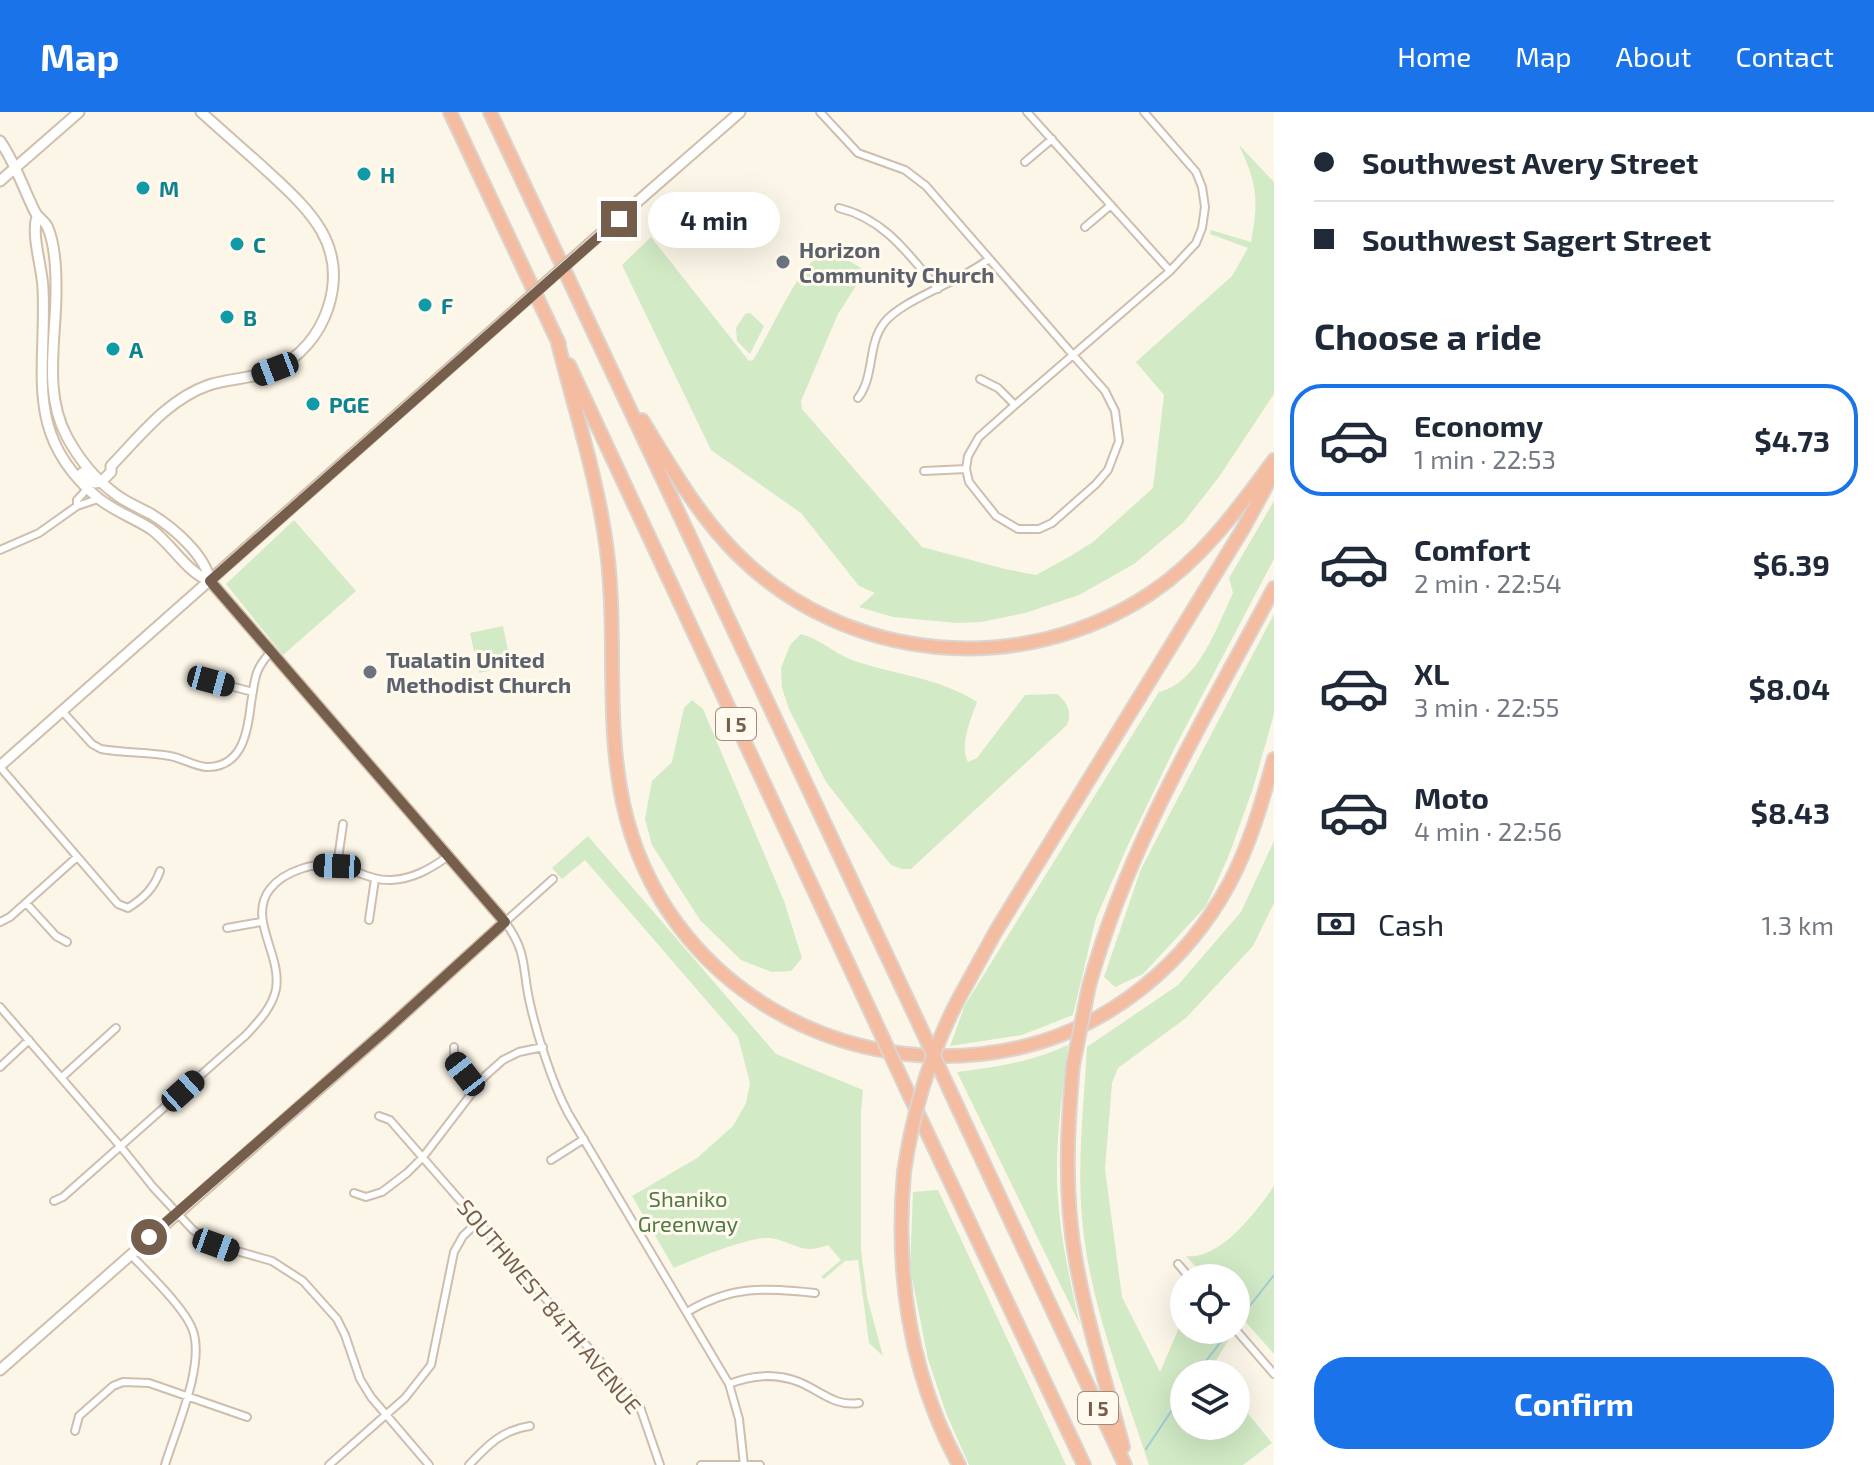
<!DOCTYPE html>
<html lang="en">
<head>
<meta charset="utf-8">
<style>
	body { margin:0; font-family:"Exo 2",sans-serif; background:#f2f2f3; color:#1f2937; height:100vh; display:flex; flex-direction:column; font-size:30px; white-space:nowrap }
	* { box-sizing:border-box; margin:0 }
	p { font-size:26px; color:#747a83 }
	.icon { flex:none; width:44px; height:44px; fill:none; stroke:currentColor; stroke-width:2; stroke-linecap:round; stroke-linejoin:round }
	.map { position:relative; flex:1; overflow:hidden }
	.details { display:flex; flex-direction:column; background:#fff; width:600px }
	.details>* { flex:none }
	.banner { display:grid; align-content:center; height:176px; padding:0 40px; background:#fff }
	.controls { position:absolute; left:1170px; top:1152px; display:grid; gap:16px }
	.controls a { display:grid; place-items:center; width:80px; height:80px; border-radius:50%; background:#fff; box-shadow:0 8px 32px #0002; font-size:40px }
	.end { position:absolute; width:36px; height:36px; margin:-18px; border:10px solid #765e4c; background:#fff; box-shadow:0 0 0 4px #fff }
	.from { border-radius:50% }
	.bubble { position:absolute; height:56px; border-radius:28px; background:#fff; box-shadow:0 8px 32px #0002; font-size:26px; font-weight:700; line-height:56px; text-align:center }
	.car { position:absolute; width:24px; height:48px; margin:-24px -12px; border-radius:10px; box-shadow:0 0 6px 2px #0007; background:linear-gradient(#222 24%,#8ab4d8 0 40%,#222 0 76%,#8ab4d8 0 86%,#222 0) }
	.banner b { display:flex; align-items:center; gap:28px; height:76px; font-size:30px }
	.banner b+b { border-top:2px solid #e0e1e3 }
	.banner i { width:20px; height:20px; background:#1f2937 }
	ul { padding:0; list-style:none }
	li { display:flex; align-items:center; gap:24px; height:112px; margin:0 16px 12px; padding:0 24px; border:4px solid transparent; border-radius:32px }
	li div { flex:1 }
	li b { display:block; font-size:30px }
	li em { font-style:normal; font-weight:700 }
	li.selected { border-color:#1a73e8 }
	li>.icon { width:72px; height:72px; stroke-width:1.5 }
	h2 { padding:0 40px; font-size:36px; line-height:96px }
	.pay { display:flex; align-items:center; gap:20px; height:88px; padding:0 40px; font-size:30px }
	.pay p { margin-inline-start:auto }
	.primary-button { display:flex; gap:16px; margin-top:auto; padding:16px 40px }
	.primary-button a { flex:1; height:92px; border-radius:32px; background:#1a73e8; color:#fff; font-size:32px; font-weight:700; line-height:92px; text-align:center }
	header { display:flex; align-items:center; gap:48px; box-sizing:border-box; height:112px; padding:0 40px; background:#1a73e8; color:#fff }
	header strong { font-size:38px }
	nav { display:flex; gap:44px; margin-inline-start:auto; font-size:28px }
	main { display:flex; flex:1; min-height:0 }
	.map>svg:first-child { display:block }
	.green { fill:#d2eac6 }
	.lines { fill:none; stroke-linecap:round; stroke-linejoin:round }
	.stream { stroke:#a3cbd7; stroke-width:2 }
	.street-casing { stroke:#cebeae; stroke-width:10 }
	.secondary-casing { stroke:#d0bfab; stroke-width:13 }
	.highway-casing { stroke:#dbd5d0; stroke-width:16 }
	.street { stroke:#fff; stroke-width:6 }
	.secondary { stroke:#fff; stroke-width:9 }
	.highway { stroke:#f4bca1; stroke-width:12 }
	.secondary-bridge-casing { stroke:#d0bfab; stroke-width:13; stroke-linecap:butt }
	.highway-bridge-casing { stroke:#dbd5d0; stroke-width:16; stroke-linecap:butt }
	.secondary-bridge { stroke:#fff; stroke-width:9 }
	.highway-bridge { stroke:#f4bca1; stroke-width:12 }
	.route { stroke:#765e4c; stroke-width:10 }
	.culture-dot { fill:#0f9aa8; stroke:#fff9ee; stroke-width:3 }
	.worship-dot { fill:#6b7280; stroke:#fff9ee; stroke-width:3 }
	.labels { text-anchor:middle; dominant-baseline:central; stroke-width:6; stroke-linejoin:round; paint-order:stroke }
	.shield { fill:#fff9ee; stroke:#9f8c7d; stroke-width:2 }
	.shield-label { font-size:20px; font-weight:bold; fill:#765e4c }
	.culture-label { font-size:22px; font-weight:bold; fill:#0d838f; stroke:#fff9ee; text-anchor:start }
	.worship-label { font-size:22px; font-weight:bold; fill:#5b616d; stroke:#fff9ee; text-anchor:start }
	.park-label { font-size:22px; fill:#517b44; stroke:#fff9ee }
	.street-label { font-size:22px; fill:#765e4c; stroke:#fff9ee }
</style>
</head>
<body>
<header>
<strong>Map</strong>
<nav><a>Home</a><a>Map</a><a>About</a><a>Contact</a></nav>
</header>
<main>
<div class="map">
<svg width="1274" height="1353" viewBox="0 0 1274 1353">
	<rect width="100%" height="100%" fill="#fcf6e8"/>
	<!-- green -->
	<path class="green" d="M1239 33 1274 70V282L1219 365 1183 411 1134 452 1079 483 1025 501 981 510 957 511 893 505 859 495 875 481 859 474 801 401 711 338 622 153 651 125 749 249 753 248C775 213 791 168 821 140H834L861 156 859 169 838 202 801 289 802 297 922 435 1005 457 1036 463 1069 445 1093 430 1153 376 1164 283 1136 250 1232 164 1248 136 1210 122 1211 118 1251 130C1259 87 1257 72 1239 33Z
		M750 201 764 214 750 242 737 229 736 216 745 202Z
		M1274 389V447L1175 635 1128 733 1096 806 1073 903 1022 923 950 934 965 893 1159 580C1198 571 1217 515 1233 481L1229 466Z
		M294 408 356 479 283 543 226 472Z
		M1274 502V602L1253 676 1229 743 1206 794 1143 862 1115 875 1104 865 1141 757Z
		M503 514 511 554 479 561 470 521Z
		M801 522C820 527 834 541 852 548 894 563 939 565 977 590 971 606 959 635 968 650L977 646 1025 583 1057 582C1068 591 1072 600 1067 613L911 757H902L891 753 826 670 789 597 782 576 781 556 790 533Z
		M692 588 703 597 784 789 802 846 791 859 772 860 741 848 700 808 652 733 645 707 652 669 672 650 684 596Z
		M588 724 776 942 863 978 861 1000V1138L867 1185 883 1244 869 1231 858 1148 845 1149 824 1167 821 1165 841 1148 828 1133C800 1144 795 1129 769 1126 752 1124 691 1148 674 1156L632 1084 697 1046 733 1014 746 991 750 971 738 925 585 748 562 767 552 756Z
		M1274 729V791L1253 834 1186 906 1118 956 1112 971 1105 1057 1122 1185 1160 1260 1184 1204V1218H1229L1232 1222 1211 1257 1215 1262H1184V1314H1236V1287L1272 1331 1243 1353H1149C1123 1273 1089 1190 1082 1106 1077 1049 1084 993 1087 935L1178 873 1241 800Z
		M1068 933C1063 975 1057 1017 1057 1058 1057 1110 1068 1162 1080 1213L957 960C995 955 1032 950 1068 933Z
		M1274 1074V1242L1236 1199V1166H1206L1186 1144C1219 1149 1257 1099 1274 1074Z
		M938 1078 1066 1353H969L946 1301 928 1247 910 1156 913 1080Z"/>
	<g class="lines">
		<!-- stream -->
		<path class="stream" d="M1237 1210 1274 1163
			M1196 1262 1229 1219
			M1146 1337 1184 1280"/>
		<!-- street casing -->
		<g class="street-casing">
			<path id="street" d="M820 0 858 41 905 58 926 74 1073 243 1105 279 1115 299 1119 329 1108 358 1096 372 1052 411 1039 417H1018L996 404 969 370 966 357 968 344 979 325 1015 293 1073 243 1170 159 1196 131 1202 116 1205 95 1202 75 1196 60 1144 0
				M1027 0 1170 159
				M1025 50 1052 27
				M839 96C885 107 909 143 938 177
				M1085 115 1111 93
				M980 267 998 276 1015 293
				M858 286C875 264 867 233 884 211 901 188 962 169 989 147
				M924 359 966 357
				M77 394V388L88 376
				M0 438 39 421 77 394 98 387
				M211 569 253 580
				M62 599 92 632 101 637C124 641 147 640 170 644 182 646 194 654 206 655 243 656 248 618 251 591 255 568 254 557 271 540
				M0 655 118 792 128 796C144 786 154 776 160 759
				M337 754 343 712
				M553 767 505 810C527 840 522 853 529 887 536 920 552 971 568 1001L729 1272 739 1307 744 1353
				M26 791 56 824 67 830
				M369 808 375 767
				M0 810 10 805 77 745
				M227 816 261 810
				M0 895 121 1035 153 1075 193 1118 216 1133 272 1149 303 1169 337 1207 345 1223 360 1267 371 1285 429 1353
				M454 935V949L475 975
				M0 955 29 928
				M61 966 116 916
				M379 1004 390 1008 640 1295 660 1353
				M551 1048 584 1027
				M354 1081 366 1085 382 1080 407 1061 423 1045 485 964 503 948 519 940 543 935
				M54 1089 63 1085 246 923C258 910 272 896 276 877 282 842 247 807 270 777 284 759 316 749 338 754 356 758 372 769 391 768 413 767 430 757 447 745
				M130 1142C147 1160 186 1197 193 1219 205 1254 175 1319 165 1353
				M1178 1152 1190 1166
				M687 1200C732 1173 764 1176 815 1181
				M1236 1218 1274 1262
				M729 1272C752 1263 776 1261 799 1270 821 1279 835 1295 859 1291
				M75 1319 79 1304 113 1274 123 1270 149 1271 247 1305
				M329 1353 405 1286 431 1253 454 1140 463 1124 479 1109
				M469 1353C488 1333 502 1318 530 1314
				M701 1353H760"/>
		</g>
		<!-- secondary casing -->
		<g class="secondary-casing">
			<path id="secondary" d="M0 29C16 52 23 76 35 100 38 106 44 108 47 114 55 131 56 155 56 174 57 224 42 279 67 325 79 347 94 366 114 381 125 390 138 395 151 402 174 416 205 443 210 469
				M0 69 79 0
				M589 132 740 0
				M82 361 95 371 101 370 111 360V354C140 324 168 287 209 273 230 266 253 267 274 258 300 245 319 223 328 196 349 131 307 96 265 57 244 38 222 19 201 0
				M0 654 507 205
				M0 1258 385 919 505 810 210 469C186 460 172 432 151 417 134 406 114 399 98 386 22 322 47 260 43 176 42 154 31 124 37 104"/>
		</g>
		<!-- highway casing -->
		<g class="highway-casing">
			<path id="highway" d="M450 0 559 232
				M490 0 919 912
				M557 227C573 292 595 358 605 425 619 513 604 603 623 691 662 874 849 978 1026 934 1113 912 1187 850 1229 772 1250 733 1262 690 1274 647
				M569 253 873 905
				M642 308C671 355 698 403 737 442 847 552 1022 567 1151 481 1202 447 1238 397 1274 348
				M1089 874C1128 732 1206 604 1274 476
				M958 888 996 819 1244 415 1274 360
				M1073 953C1067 1019 1064 1084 1076 1150 1087 1212 1107 1274 1123 1335
				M906 976 1084 1353
				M950 979 1125 1353
				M904 1060C895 1162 909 1261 959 1353"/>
		</g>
		<!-- street -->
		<use href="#street" class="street"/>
		<!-- secondary -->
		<use href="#secondary" class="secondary"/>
		<!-- highway -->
		<use href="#highway" class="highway"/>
		<!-- secondary-bridge casing -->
		<g class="secondary-bridge-casing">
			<path id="secondary-bridge" d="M507 205 589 132"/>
		</g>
		<!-- highway-bridge casing -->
		<g class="highway-bridge-casing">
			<path id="highway-bridge" d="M873 905 906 976
				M919 912 950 979
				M1073 953 1089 874
				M904 1060C913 999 930 942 958 888"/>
		</g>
		<!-- secondary-bridge -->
		<use href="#secondary-bridge" class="secondary-bridge"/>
		<!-- highway-bridge -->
		<use href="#highway-bridge" class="highway-bridge"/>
	</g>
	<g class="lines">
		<!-- route -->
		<path class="route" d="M149 1125 385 919 505 810 210 469 619 107"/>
	</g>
	<!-- markers -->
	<g class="culture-dot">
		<circle cx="364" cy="62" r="8"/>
		<circle cx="143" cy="76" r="8"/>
		<circle cx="237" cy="132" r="8"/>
		<circle cx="425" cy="193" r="8"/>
		<circle cx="227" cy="205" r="8"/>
		<circle cx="113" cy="237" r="8"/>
		<circle cx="313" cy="292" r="8"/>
	</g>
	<g class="worship-dot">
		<circle cx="783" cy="150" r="8"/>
		<circle cx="370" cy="560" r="8"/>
	</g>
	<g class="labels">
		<!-- shield labels -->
		<g class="shield">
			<rect x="716" y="596" width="40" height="32" rx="6"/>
			<rect x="1078" y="1280" width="40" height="32" rx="6"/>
		</g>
		<g class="shield-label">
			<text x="736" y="612">I 5</text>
			<text x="1098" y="1296">I 5</text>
		</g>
		<!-- culture labels -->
		<g class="culture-label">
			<text x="380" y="62">H</text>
			<text x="159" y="76">M</text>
			<text x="253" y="132">C</text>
			<text x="441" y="193">F</text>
			<text x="243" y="205">B</text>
			<text x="129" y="237">A</text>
			<text x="329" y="292">PGE</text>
		</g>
		<!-- worship labels -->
		<g class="worship-label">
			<text x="799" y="137">Horizon<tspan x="799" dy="25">Community Church</tspan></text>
			<text x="386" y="547">Tualatin United<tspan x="386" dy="25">Methodist Church</tspan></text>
		</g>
		<!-- park labels -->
		<g class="park-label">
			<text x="688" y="1086">Shaniko<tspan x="688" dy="25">Greenway</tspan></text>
		</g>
		<!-- street labels -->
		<g class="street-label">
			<text transform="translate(550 1194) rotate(50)">SOUTHWEST 84TH AVENUE</text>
		</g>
	</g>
</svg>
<div class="controls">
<a><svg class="icon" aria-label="locate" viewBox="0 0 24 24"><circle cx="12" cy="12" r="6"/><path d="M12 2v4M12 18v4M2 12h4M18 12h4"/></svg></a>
<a><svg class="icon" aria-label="layers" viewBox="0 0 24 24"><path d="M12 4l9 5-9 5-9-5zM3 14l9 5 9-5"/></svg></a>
</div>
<i class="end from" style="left:149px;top:1125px"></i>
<i class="end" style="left:619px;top:107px"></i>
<div class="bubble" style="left:648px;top:80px;width:132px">4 min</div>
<i class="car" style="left:275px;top:257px;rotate:249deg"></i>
<i class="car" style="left:211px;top:569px;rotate:105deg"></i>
<i class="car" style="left:337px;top:754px;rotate:272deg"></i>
<i class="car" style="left:465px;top:962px;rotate:322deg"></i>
<i class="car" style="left:183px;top:979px;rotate:48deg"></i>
<i class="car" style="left:216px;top:1133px;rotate:110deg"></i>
</div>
<section class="details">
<div class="banner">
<b><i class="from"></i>Southwest Avery Street</b>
<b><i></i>Southwest Sagert Street</b>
</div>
<h2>Choose a ride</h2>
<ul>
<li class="selected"><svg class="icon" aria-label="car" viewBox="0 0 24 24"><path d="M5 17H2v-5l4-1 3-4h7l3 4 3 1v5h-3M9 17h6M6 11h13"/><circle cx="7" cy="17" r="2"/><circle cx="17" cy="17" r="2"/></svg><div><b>Economy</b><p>1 min · 22:53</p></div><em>$4.73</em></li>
<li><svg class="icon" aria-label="car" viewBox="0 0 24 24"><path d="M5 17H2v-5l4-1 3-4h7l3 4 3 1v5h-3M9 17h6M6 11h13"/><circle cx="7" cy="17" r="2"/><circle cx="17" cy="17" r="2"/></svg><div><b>Comfort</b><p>2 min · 22:54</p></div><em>$6.39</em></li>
<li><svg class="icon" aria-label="car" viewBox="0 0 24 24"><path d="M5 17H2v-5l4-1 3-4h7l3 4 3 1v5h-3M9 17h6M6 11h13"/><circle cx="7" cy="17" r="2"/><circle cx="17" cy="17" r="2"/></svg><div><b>XL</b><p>3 min · 22:55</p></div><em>$8.04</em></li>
<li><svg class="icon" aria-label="car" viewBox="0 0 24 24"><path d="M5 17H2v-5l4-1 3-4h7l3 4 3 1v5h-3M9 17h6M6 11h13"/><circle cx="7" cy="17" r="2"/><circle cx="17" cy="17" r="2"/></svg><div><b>Moto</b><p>4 min · 22:56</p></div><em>$8.43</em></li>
</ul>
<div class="pay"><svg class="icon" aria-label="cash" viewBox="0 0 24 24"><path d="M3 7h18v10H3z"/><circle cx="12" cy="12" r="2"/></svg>Cash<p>1.3 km</p></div>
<div class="primary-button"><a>Confirm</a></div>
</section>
</main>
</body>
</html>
